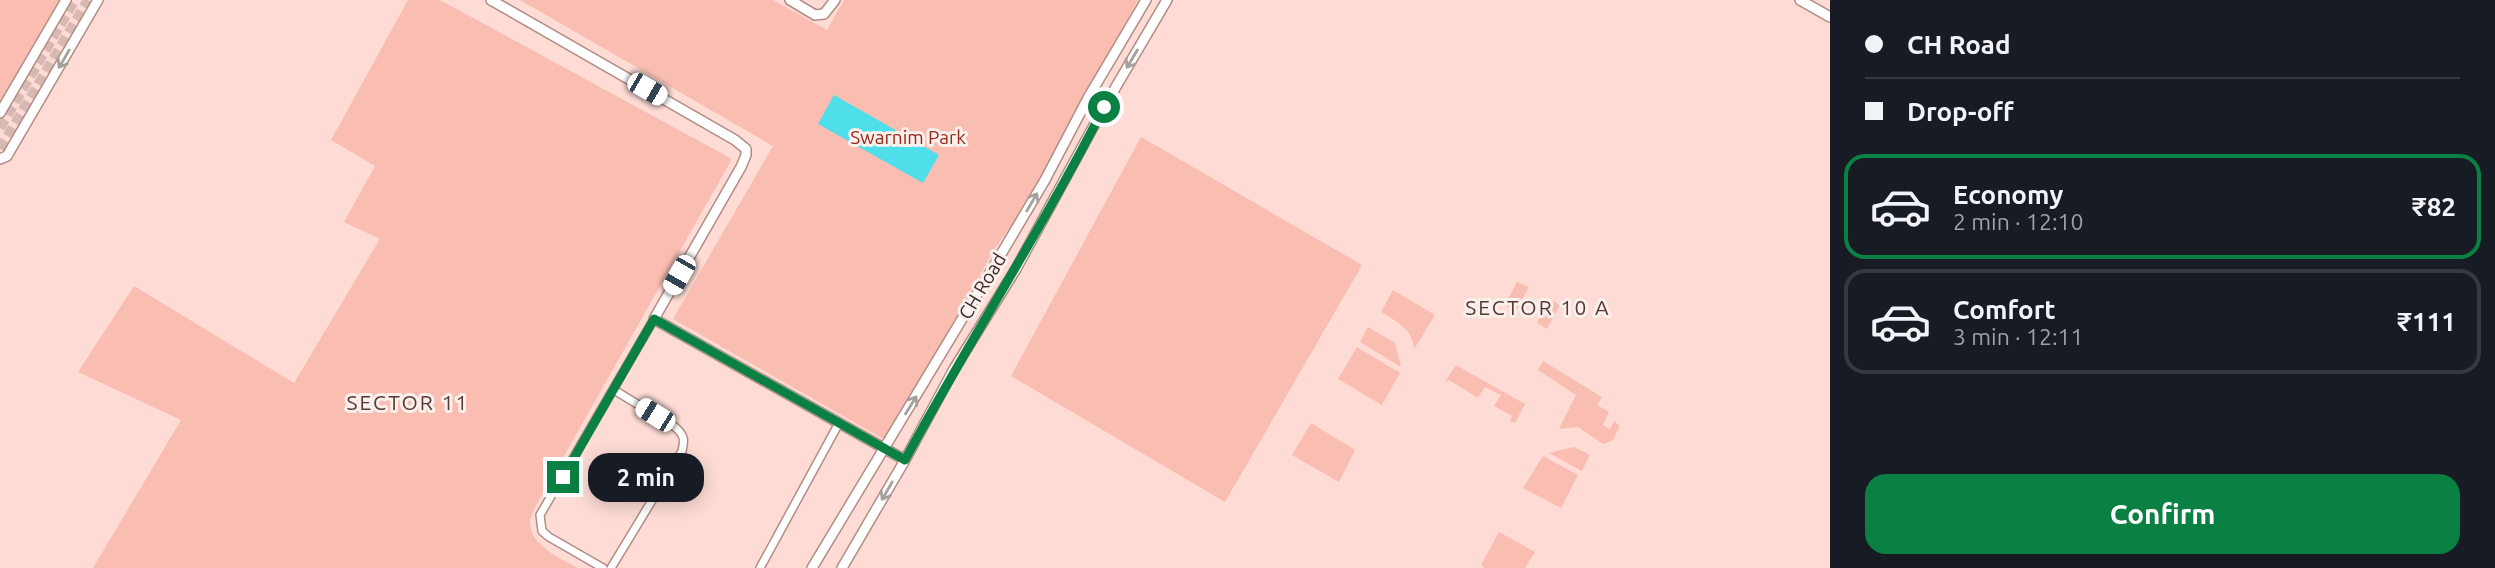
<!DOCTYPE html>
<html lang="en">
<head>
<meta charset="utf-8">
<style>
	body { margin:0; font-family:Ubuntu,sans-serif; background:#20242c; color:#f1f3f6; height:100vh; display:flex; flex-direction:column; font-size:26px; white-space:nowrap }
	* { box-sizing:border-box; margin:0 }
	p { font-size:23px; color:#9ea1a6 }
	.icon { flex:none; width:38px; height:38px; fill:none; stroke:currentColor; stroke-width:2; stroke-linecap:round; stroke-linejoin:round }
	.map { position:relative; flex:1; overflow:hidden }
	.sheet { display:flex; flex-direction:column; background:#171b24; width:665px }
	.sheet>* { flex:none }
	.banner { display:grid; align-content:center; height:154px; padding:0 35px; background:#171b24 }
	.end { position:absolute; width:32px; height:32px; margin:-16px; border:9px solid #0b8043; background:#fff; box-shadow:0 0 0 4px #fff }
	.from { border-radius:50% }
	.bubble { position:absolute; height:49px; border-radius:21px; background:#171b24; box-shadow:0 4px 18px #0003; font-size:23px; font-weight:700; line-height:49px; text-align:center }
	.car { position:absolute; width:21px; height:42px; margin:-21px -10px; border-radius:9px; box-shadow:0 0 5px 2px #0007; background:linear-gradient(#fff 24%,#345 0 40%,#fff 0 76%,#345 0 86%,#fff 0) }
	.banner b { display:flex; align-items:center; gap:24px; height:66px; font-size:26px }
	.banner b+b { border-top:2px solid #363941 }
	.banner i { width:18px; height:18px; background:#f1f3f6 }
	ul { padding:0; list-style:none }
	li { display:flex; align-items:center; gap:21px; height:105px; margin:0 14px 10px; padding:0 21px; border:4px solid #363941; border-radius:21px }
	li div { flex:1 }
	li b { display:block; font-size:26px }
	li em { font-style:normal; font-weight:700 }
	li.on { border-color:#0b8043 }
	li>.icon { width:63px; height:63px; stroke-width:1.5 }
	.button { display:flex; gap:14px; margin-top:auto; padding:14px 35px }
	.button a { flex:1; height:80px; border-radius:21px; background:#0b8043; color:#fff; font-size:28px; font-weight:700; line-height:80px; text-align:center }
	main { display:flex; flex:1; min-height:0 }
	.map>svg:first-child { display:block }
	.green { fill:#f9bdb1 }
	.water { fill:#4fdfea }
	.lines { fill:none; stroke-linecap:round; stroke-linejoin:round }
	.secondary-tunnel { stroke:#d7b8b2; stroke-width:10; stroke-dasharray:10 5; stroke-linecap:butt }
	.minor-casing { stroke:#b28c84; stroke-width:10 }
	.tertiary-casing { stroke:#b28c84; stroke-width:12 }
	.minor { stroke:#fff; stroke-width:7 }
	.tertiary { stroke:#fff; stroke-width:9 }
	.oneway { stroke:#a69f9d }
	.route { stroke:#0b8043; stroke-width:9 }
	.labels { text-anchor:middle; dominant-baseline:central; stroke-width:6; stroke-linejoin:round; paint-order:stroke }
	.park-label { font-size:19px; fill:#972615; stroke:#f9f0ee }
	.street-label { font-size:19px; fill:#392a26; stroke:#f9f0ee }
	.neighbourhood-label { font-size:21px; letter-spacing:2px; fill:#573730; stroke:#f9f0ee }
</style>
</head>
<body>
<main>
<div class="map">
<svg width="1830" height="568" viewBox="0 0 1830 568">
	<rect width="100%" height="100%" fill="#fedcd5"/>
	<!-- green -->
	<path class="green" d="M0 0H59L0 102Z
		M408 0H440L732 159 539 500C536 506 531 514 530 521 529 546 561 558 578 568H93L181 420 78 372 134 286 294 383 380 239 344 222 375 166 331 140Z
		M520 0H773L827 30 844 0H1138L1028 202 995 248 887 441 673 319 773 146Z
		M1141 137 1362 265 1225 502 1011 376Z
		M1517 282 1529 287 1516 311 1505 305Z
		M1393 290 1435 315 1414 349C1413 329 1397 322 1381 312Z
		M1549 299 1560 305 1547 329 1537 323Z
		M1368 327 1395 343 1401 367 1360 342Z
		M1357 347 1400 373 1382 405 1338 379Z
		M1543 361 1602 397 1597 405 1609 412 1603 425 1610 429 1614 421 1620 426 1613 440 1603 444 1578 427 1559 429 1576 395 1538 370Z
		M1456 365 1525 404 1515 423 1510 421 1512 416 1494 406 1501 395 1485 387 1478 398 1449 380 1444 383Z
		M1311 423 1355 450 1339 482 1292 455Z
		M1574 447 1590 455 1582 471 1549 453Z
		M1543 456 1578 475 1561 508 1523 488Z
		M1499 532 1535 552 1525 568H1485L1481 565Z"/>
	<!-- water -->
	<path class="water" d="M834 95 939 155 923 183 818 124Z"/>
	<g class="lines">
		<!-- secondary-tunnel -->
		<path class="secondary-tunnel" d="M0 128 75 0
			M0 149 88 0"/>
		<!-- minor casing -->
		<g class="minor-casing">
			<path id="minor" d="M603 568 549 537 542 531 540 515 654 319
				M611 568 682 451C685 439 684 435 675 427L614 390
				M760 568 839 423"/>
		</g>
		<!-- tertiary casing -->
		<g class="tertiary-casing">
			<path id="tertiary" d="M491 0 735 140 746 149V155L741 167 654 319 905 460
				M790 0 815 15 824 14 835 0
				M1800 0 1830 17
				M0 113 66 0
				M0 159 7 156 98 0
				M812 568 997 261 1045 180 1088 98 1146 0
				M842 568 905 460 954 369 1016 269 1104 107 1167 0"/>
		</g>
		<!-- minor -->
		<use href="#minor" class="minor"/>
		<!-- tertiary -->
		<use href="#tertiary" class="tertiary"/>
	</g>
	<!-- one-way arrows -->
	<defs><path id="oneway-shaft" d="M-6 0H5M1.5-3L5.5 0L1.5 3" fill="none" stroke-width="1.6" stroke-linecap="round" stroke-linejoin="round" transform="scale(1.75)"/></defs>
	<g class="oneway">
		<use href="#oneway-shaft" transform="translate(64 59) rotate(120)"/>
		<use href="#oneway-shaft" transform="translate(1132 59) rotate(121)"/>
		<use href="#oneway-shaft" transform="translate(1032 202) rotate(-60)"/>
		<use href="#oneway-shaft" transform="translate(911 405) rotate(-58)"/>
		<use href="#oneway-shaft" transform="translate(887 491) rotate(120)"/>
	</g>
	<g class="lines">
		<!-- route -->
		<path class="route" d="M563 477 654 319 905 460C969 341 1043 228 1104 107"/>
	</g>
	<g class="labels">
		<!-- park labels -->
		<g class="park-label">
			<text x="908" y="137">Swarnim Park</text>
		</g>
		<!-- street labels -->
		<g class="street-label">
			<text transform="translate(982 286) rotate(-59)">CH Road</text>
		</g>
		<!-- neighbourhood labels -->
		<g class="neighbourhood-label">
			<text x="1538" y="307">SECTOR 10 A</text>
			<text x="408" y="402">SECTOR 11</text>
		</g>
	</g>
</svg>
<i class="end from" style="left:1104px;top:107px"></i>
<i class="end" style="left:563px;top:477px"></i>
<div class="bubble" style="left:588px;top:453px;width:116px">2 min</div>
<i class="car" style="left:647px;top:89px;rotate:120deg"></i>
<i class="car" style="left:679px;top:275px;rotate:210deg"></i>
<i class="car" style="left:655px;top:415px;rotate:302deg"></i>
</div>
<section class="sheet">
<div class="banner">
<b><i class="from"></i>CH Road</b>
<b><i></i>Drop-off</b>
</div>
<ul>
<li class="on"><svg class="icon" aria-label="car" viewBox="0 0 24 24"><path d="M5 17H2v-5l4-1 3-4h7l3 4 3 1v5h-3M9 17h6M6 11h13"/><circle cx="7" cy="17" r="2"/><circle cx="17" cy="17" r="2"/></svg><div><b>Economy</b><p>2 min · 12:10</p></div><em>₹82</em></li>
<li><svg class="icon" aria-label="car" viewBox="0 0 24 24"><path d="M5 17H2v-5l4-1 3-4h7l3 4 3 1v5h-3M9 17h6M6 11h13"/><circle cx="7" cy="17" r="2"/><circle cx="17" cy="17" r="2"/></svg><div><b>Comfort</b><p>3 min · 12:11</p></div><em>₹111</em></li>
</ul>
<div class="button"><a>Confirm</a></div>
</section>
</main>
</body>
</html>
